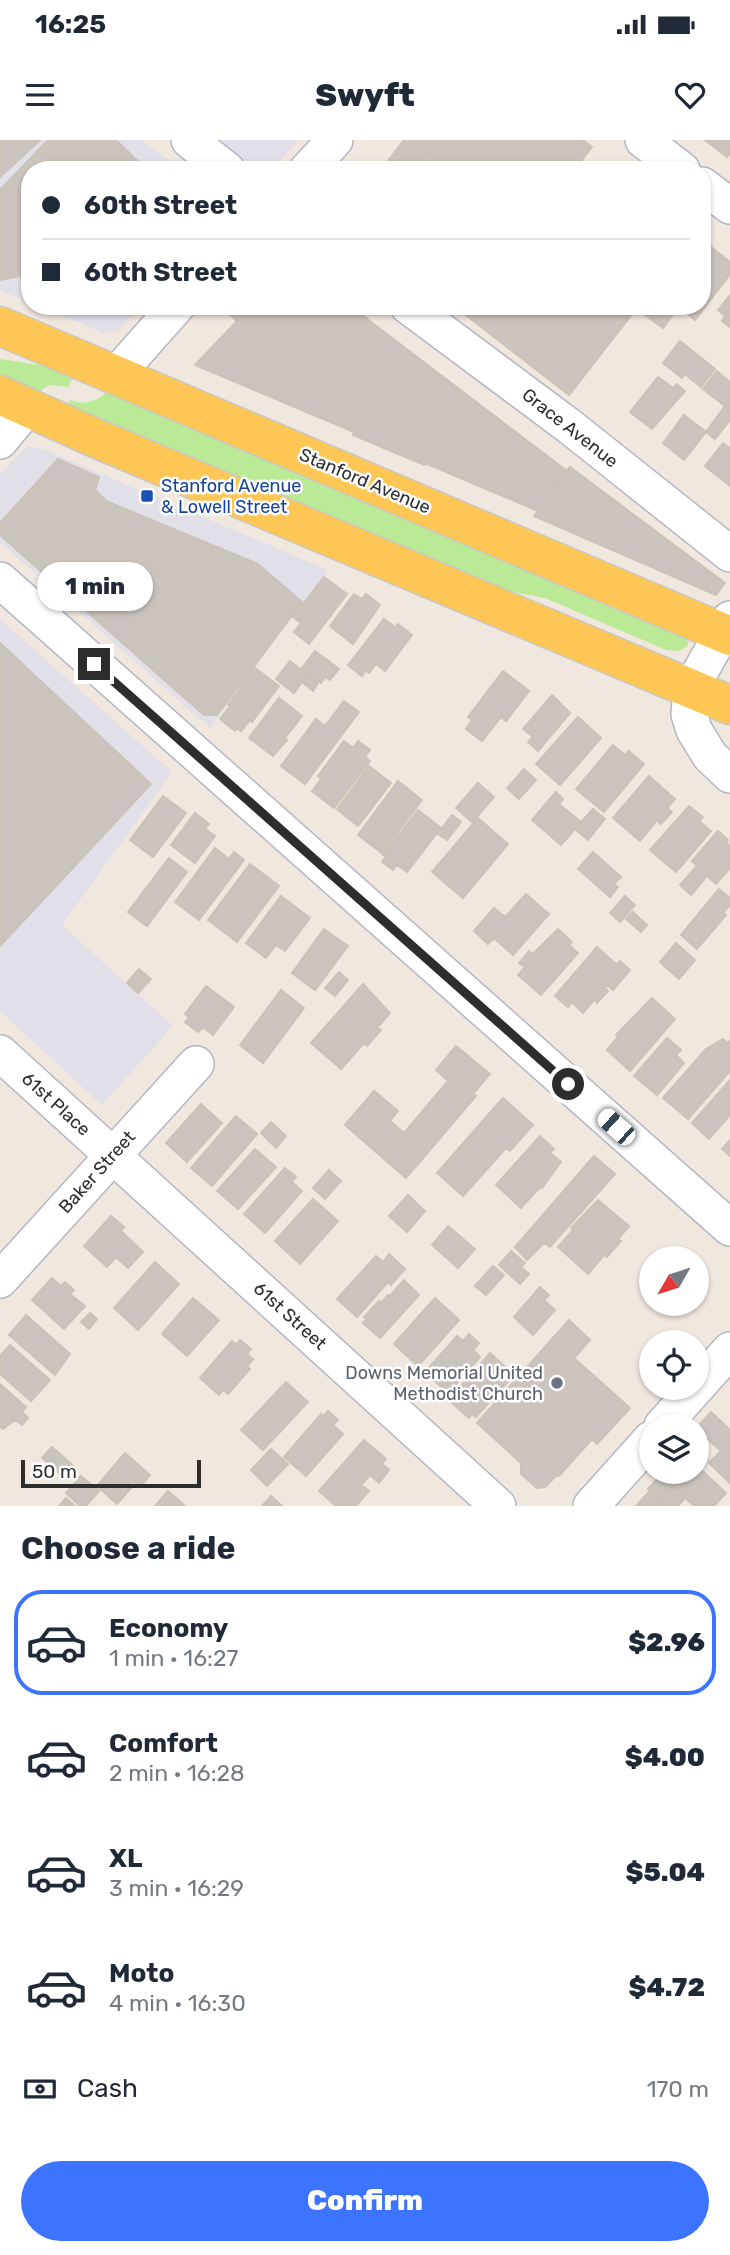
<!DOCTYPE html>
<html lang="en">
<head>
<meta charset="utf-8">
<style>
	body { margin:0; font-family:Rubik,sans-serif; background:#f2f2f3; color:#1f2937; height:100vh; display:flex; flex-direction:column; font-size:26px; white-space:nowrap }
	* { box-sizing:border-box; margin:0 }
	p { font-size:23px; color:#747a83 }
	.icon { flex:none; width:38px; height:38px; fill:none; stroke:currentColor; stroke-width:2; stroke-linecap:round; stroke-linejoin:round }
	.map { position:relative; height:1366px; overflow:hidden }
	.drawer { display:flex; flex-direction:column; background:#fff; flex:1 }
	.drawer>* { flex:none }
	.top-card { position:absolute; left:21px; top:21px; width:690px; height:154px; border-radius:28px; box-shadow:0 2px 5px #0004; display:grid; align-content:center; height:154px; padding:0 21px; background:#fff }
	.needle { width:46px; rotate:231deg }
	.tools { position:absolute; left:639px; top:1106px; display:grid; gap:14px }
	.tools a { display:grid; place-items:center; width:70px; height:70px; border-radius:50%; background:#fff; box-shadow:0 2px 5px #0004; font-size:35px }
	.scale { position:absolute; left:21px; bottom:18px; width:180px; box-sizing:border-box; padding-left:7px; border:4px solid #2d2d2d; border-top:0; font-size:19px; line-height:24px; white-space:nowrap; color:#2d2d2d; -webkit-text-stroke:5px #fff; paint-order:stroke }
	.end { position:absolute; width:32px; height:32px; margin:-16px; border:9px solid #2d2d2d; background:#fff; box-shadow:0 0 0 4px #fff }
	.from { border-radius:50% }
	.bubble { position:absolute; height:49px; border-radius:24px; background:#fff; box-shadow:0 2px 5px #0004; font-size:23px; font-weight:800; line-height:49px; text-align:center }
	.car { position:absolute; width:21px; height:42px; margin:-21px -10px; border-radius:9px; box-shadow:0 0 5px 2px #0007; background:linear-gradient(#fff 24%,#345 0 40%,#fff 0 76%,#345 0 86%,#fff 0) }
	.top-card b { display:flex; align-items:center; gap:24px; height:66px; font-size:26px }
	.top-card b+b { border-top:2px solid #e0e1e3 }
	.top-card i { width:18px; height:18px; background:#1f2937 }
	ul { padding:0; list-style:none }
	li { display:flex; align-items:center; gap:21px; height:105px; margin:0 14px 10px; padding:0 7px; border:4px solid transparent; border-radius:28px }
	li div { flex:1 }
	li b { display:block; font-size:26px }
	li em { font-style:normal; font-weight:800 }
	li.current { border-color:#3c73ff }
	li>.icon { width:63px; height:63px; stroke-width:1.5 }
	h2 { padding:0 21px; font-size:32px; line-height:84px }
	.pay { display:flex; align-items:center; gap:18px; height:77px; padding:0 21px; font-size:26px }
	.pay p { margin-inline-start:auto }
	.cta { display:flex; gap:14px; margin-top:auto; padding:14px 21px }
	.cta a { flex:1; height:80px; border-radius:42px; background:#3c73ff; color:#fff; font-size:28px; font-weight:800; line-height:80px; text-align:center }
	.status { display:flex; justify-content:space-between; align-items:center; height:49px; padding:0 35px; background:#fff; direction:ltr }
	.status svg { height:19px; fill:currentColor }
	header { display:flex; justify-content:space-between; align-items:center; height:91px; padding:0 21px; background:#fff; font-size:32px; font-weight:800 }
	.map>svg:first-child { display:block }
	.industrial { fill:#e1dfe8 }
	.green { fill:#bbea97 }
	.building { fill:#cbc4be; stroke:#ccc3b7; stroke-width:2 }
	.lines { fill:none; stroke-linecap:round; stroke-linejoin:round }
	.minor-casing { stroke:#b2b7c2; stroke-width:38 }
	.major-casing { stroke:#c8c8c8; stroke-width:41 }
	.minor { stroke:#fff; stroke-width:35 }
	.major { stroke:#fec755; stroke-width:38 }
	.route { stroke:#2d2d2d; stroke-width:9 }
	.transit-dot { fill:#1a4fb4; stroke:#fff; stroke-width:2.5 }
	.worship-dot { fill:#6b7280; stroke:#fff; stroke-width:2.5 }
	.labels { text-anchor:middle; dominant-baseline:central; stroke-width:5; stroke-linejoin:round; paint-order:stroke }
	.street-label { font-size:18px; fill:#2d2d2d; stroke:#fff }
	.transit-label { font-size:18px; fill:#164399; stroke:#fff; text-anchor:start }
	.worship-label { font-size:18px; fill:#5b616d; stroke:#fff; text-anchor:end }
</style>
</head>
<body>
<div class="status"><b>16:25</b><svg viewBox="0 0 49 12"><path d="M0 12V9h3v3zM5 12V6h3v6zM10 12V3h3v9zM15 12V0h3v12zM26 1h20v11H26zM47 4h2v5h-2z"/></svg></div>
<header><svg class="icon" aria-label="menu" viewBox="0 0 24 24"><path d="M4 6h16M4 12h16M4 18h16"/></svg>Swyft<svg class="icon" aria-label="heart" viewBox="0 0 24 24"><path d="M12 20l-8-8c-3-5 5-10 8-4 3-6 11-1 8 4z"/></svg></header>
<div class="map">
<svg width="730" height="1366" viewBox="0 0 730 1366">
	<rect width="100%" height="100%" fill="#f0e7df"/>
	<!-- industrial -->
	<path class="industrial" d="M0 0H142L181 30H30V162L0 150Z
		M214 0H299L271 30H253Z
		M39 166H141L118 191 104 193Z
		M28 306 45 310 328 430 210 588 0 402V333Z
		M0 479 172 632 62 785 173 886 102 965 0 871Z"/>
	<!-- green -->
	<path class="green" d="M0 219 53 227 75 234 68 247 49 245 31 257 0 243Z
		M110 249 687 497 688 506 679 511 666 510 545 458 487 447 64 272 70 260C87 266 97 261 110 249Z"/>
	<!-- building -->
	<path class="building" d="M0 0H40L0 37Z
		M48 0H116L147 30H30V134L0 140V50Z
		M404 0H414L453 30H381Z
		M414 0H583L592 7 574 30H453Z
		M705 0H730V13L727 17Z
		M710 106 730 122V134L695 180 678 166H702V116Z
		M730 155V187L722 181 725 176 718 170Z
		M221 166H350L567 331 538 371 425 323 424 325 353 295 354 292 195 225 237 181Z
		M454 166H633L636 169 569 255Z
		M652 166H673L677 169 663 188 645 175Z
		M680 201 715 229 701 247 685 234 682 238 663 223Z
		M717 231 730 242V270L703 249Z
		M658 237 673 248 677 244 685 251 652 289 630 272Z
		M725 266 730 270V280L715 299 706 292Z
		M684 275 706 292 684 320 663 303Z
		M723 303 730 308V346L705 326Z
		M58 319 99 337 95 350 106 361 258 424 302 462 217 575H204L59 447 71 433 56 420 44 434 0 395V383Z
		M570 327 725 443 716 455 534 376Z
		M324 437 347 454 309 504 294 492 301 483 293 477Z
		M354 454 362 459 366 454 380 465 353 504 330 486Z
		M384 479 395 487 398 484 412 495 385 531 376 524 369 533 366 530 362 536 348 525Z
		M0 503 151 644 0 806Z
		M315 511 339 529 330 540 325 537 321 543 302 528Z
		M290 521 318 543 313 551 302 542 294 553 276 539Z
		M255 528 279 546 252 582 250 580 241 591 237 588 235 591 220 579 230 566 228 565Z
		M503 531 529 551 506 581 501 577 482 601 466 589 472 580 468 577Z
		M552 555 570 573 538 611 528 602 533 597 523 589Z
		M279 558 302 576 285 598 287 600 273 616 249 598Z
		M344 561 359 572 305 644 281 626 316 579 325 586Z
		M578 577 601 598 560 645 536 624Z
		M344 601 353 608 358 601 370 610 365 617 370 621 334 668 312 651 321 639 318 636Z
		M613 605 625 615 629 611 644 624 604 672 576 649Z
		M369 626 391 643 358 686 337 669Z
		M524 629 536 640 519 659 507 648Z
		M649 636 675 659 667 668 672 672 661 684 657 680 640 701 613 678Z
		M398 641 422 660 382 713 358 695Z
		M478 643 494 657 472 682 456 668Z
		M556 652 563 659 559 664 581 682 561 705 532 680Z
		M163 656 186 673 153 717 130 700Z
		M689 666 703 677 699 681 711 691 676 732 650 710Z
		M593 669 605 679 588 700 575 689Z
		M418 670 441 688 407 732 397 725 393 730 382 722 386 716 383 715Z
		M195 673 209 684 205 689 215 696 195 723 171 705Z
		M452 675 461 682 447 700 438 694Z
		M478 678 508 704 463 758 432 732Z
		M718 691 728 700 726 703 730 706V728L716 744 707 736 691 755 680 745 697 726 692 721Z
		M215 708 229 719 234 712 244 720 199 780 175 762Z
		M593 712 621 737 614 744 618 747 610 757 578 729Z
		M169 718 187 732 147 786 128 772Z
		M250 724 279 746 237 802 208 780Z
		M719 749 730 758V765L723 773 726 775 697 809 681 795Z
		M526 754 549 774 513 815 494 798 488 804 474 791 494 768 505 777Z
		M281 756 310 778 285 811 276 805 266 818 246 803Z
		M625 756 635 765 620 782 610 773Z
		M633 772 647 785 641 792 626 779Z
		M324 789 348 806 315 850 292 833Z
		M558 789 572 802 569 805 578 813 541 855 518 835 525 827 519 823 529 811 533 814Z
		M676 803 695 820 679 839 660 822Z
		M597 807 617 825 620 821 630 830 613 850 607 845 605 848 608 851 597 863 594 860 583 873 572 862 568 867 555 856Z
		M139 829 151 839 138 853 127 843Z
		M339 832 348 840 335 856 325 848Z
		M363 844 390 873 377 888 381 890 367 906 364 903 341 929 311 903Z
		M206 846 234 867 213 895 203 887 198 892 185 882 189 877 185 874Z
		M281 850 304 868 263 923 240 905Z
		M652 858 675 879 630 931 607 910 618 897 616 895Z
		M667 898 681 910 676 915 684 923 657 955 634 936Z
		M723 899 728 903 730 901V931L688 979 663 958 706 909Z
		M456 906 490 934 473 954 476 956 406 1038 345 985 374 951 398 971 390 981 404 993 448 941 436 930Z
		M730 940V975L709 999 692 983Z
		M503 958 533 985 510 1011 506 1008 463 1056 437 1033Z
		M201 964 222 983 187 1022 166 1003Z
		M236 976 257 994 212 1046 191 1028Z
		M271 982 286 996 276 1008 261 993Z
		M540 996 554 1009 550 1013 561 1022 542 1048 540 1047 521 1068 496 1045Z
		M730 1000V1016L722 1009Z
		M255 1009 276 1027 238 1069 217 1051Z
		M594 1016 615 1034 550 1107 544 1103 527 1120 515 1107Z
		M285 1028 296 1037 292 1042 302 1051 265 1093 244 1074Z
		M329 1030 341 1041 325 1059 313 1048Z
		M408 1055 425 1071 407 1092 389 1076Z
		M313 1059 338 1081 300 1124 275 1101Z
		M598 1060 629 1086 618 1099 621 1101 607 1117 604 1115 588 1134 558 1107 573 1090 571 1088Z
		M111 1076 124 1087 121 1091 143 1112 128 1128 116 1117 107 1127 84 1106Z
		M448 1086 475 1109 458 1128 432 1105Z
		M511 1111 525 1123 521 1127 529 1134 520 1144 499 1125Z
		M389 1114 405 1129 391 1145 388 1142 357 1177 337 1159 376 1116 383 1122Z
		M155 1122 179 1144 138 1190 114 1168Z
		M493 1126 504 1135 486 1155 475 1146Z
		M52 1138 61 1146 65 1142 74 1150 70 1154 85 1166 64 1189 32 1160Z
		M404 1140 419 1155 380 1198 363 1183 366 1179 364 1177 379 1161 381 1163 388 1155 390 1156Z
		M540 1147 549 1155 544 1160 555 1170 533 1195 514 1177Z
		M193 1158 219 1180 187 1216 162 1194Z
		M435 1158 459 1180 418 1226 394 1204Z
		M90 1173 97 1179 89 1189 81 1182Z
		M26 1175 70 1214 55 1235 9 1195Z
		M569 1180 590 1200 574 1218 630 1268 597 1304 592 1299 559 1336 557 1335 545 1347 537 1348 521 1334V1323L477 1283Z
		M469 1194 479 1203 473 1210 480 1217 448 1253 425 1232 457 1196 463 1201Z
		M240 1200 251 1209 247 1214 253 1219 247 1226 250 1229 228 1254 223 1250 219 1255 200 1238 232 1201 236 1205Z
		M10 1205 50 1240 31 1261 0 1234V1216Z
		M490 1213 514 1235 476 1277 472 1274 469 1278 452 1263 455 1259 452 1256Z
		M286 1242 308 1262 263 1310 241 1290Z
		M0 1244 26 1267 22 1272 28 1278 22 1285 15 1280 3 1289 0 1287Z
		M328 1271 338 1280 333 1285 343 1294 306 1336 284 1317 321 1274 324 1276Z
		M711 1272 730 1290V1343L709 1323 721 1311 696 1289Z
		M364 1300 386 1319 382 1324 389 1330 379 1343 370 1335 361 1345 369 1351 356 1366H336L319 1351Z
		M52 1307 76 1328 66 1339 42 1318Z
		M271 1309 288 1324 267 1346 251 1330Z
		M125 1313 150 1335 140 1347 133 1341 128 1346 131 1348 117 1364 97 1346Z
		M696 1325 726 1353 714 1366H694L667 1341 676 1332H696Z
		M81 1336 99 1351 86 1366H80L66 1353Z
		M660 1336 684 1359 678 1366H666L648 1349Z
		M168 1351 185 1366H155Z
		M650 1351 666 1366H636Z
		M271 1356 282 1366H262Z
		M66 1358 75 1366H59Z"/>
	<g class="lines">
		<!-- minor casing -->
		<g class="minor-casing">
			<path id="minor" d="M189 0 227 30
				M643 0 682 30
				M307 30 335 0
				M702 45 730 66
				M408 166 569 286 730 414
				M115 236 177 166
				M0 301 28 267
				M0 440 730 1088
				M730 479 691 548 689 574 694 590 710 616 730 635
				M0 913 498 1366
				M0 1140 196 924
				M662 1286 730 1210
				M591 1366 651 1299"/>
		</g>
		<!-- major casing -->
		<g class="major-casing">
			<path id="major" d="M0 186 730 496
				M0 255 100 300 730 565"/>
		</g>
		<!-- minor -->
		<use href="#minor" class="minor"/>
		<!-- major -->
		<use href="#major" class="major"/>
	</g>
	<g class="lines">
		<!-- route -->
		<path class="route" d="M94 524 568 944"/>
	</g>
	<!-- markers -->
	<rect class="transit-dot" x="140" y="349" width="14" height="14" rx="3.5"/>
	<circle class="worship-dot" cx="557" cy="1243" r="7"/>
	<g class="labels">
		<!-- street labels -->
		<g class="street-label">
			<text transform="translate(570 288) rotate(38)">Grace Avenue</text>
			<text transform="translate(365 341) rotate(23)">Stanford Avenue</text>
			<text transform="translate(56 964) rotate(42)">61st Place</text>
			<text transform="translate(97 1032) rotate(-48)">Baker Street</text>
			<text transform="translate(290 1176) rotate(42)">61st Street</text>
		</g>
		<!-- transit labels -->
		<g class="transit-label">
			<text x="161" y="346">Stanford Avenue<tspan x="161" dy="21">&amp; Lowell Street</tspan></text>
		</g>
		<!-- worship labels -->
		<g class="worship-label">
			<text x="543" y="1233">Downs Memorial United<tspan x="543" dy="21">Methodist Church</tspan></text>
		</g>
	</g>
</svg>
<div class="tools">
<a><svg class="needle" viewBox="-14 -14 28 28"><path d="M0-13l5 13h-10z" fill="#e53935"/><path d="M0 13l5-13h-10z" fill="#747a83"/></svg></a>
<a><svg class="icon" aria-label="locate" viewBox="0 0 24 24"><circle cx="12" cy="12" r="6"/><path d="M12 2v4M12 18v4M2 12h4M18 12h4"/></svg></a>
<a><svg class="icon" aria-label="layers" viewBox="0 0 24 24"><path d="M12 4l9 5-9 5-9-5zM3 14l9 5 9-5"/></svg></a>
</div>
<div class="scale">50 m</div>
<i class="end from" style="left:568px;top:944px"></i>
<i class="end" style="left:94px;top:524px"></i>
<div class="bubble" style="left:37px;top:422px;width:116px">1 min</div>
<i class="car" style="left:616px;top:987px;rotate:312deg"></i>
<div class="top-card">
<b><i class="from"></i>60th Street</b>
<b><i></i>60th Street</b>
</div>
</div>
<section class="drawer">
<h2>Choose a ride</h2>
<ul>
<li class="current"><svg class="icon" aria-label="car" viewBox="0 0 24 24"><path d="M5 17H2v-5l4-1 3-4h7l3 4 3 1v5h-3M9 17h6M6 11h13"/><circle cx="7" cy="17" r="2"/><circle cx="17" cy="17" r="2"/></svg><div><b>Economy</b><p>1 min · 16:27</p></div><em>$2.96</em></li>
<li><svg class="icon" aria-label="car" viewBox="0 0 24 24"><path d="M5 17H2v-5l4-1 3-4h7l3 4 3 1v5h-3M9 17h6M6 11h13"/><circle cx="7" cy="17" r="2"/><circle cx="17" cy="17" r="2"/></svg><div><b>Comfort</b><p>2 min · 16:28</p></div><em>$4.00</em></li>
<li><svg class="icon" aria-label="car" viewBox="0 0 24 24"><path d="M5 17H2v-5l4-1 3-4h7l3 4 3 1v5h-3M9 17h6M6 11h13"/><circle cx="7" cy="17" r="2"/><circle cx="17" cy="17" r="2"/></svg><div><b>XL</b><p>3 min · 16:29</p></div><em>$5.04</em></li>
<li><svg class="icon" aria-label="car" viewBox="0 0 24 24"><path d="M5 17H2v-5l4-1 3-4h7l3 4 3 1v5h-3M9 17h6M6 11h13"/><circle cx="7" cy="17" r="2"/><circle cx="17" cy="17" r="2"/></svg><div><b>Moto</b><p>4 min · 16:30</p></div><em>$4.72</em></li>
</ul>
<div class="pay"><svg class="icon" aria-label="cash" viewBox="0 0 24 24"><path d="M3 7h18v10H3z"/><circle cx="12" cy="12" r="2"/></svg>Cash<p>170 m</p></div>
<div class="cta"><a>Confirm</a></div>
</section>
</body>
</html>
